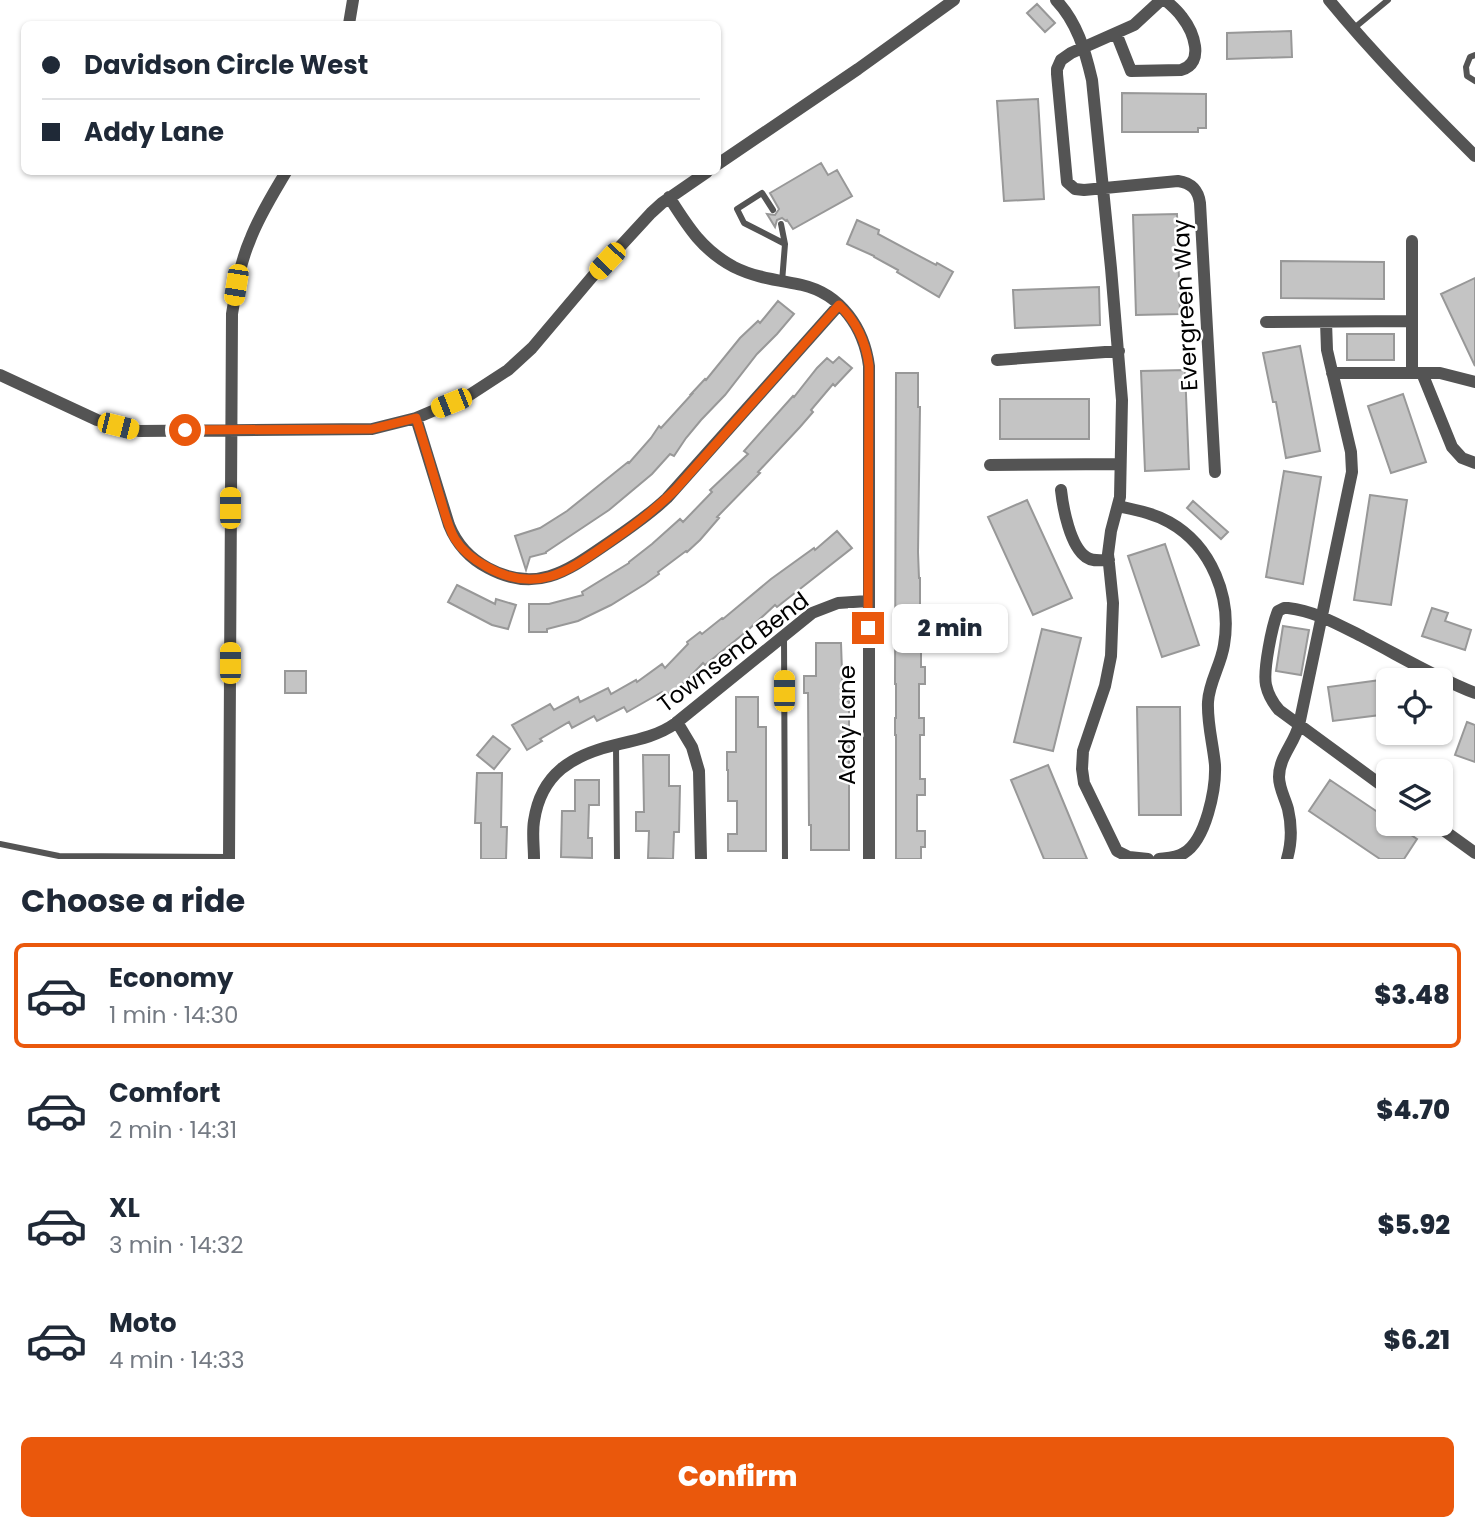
<!DOCTYPE html>
<html lang="en">
<head>
<meta charset="utf-8">
<style>
	body { margin:0; font-family:Poppins,sans-serif; background:#f6f6f7; color:#1f2937; height:100vh; display:flex; flex-direction:column; font-size:26px; white-space:nowrap }
	* { box-sizing:border-box; margin:0 }
	p { font-size:23px; color:#747a83 }
	.icon { flex:none; width:38px; height:38px; fill:none; stroke:currentColor; stroke-width:2; stroke-linecap:round; stroke-linejoin:round }
	.map { position:relative; height:859px; overflow:hidden }
	.sheet { display:flex; flex-direction:column; background:#fff; flex:1 }
	.sheet>* { flex:none }
	.banner { position:absolute; left:21px; top:21px; width:700px; height:154px; border-radius:10px; box-shadow:0 2px 5px #0004; display:grid; align-content:center; height:154px; padding:0 21px; background:#fff }
	.buttons { position:absolute; left:1376px; top:668px; display:grid; gap:14px }
	.buttons a { display:grid; place-items:center; width:77px; height:77px; border-radius:10px; background:#fff; box-shadow:0 2px 5px #0004; font-size:35px }
	.end { position:absolute; width:32px; height:32px; margin:-16px; border:9px solid #ea580c; background:#fff; box-shadow:0 0 0 4px #fff }
	.from { border-radius:50% }
	.bubble { position:absolute; height:49px; border-radius:10px; background:#fff; box-shadow:0 2px 5px #0004; font-size:23px; font-weight:800; line-height:49px; text-align:center }
	.car { position:absolute; width:21px; height:42px; margin:-21px -10px; border-radius:9px; box-shadow:0 0 5px 2px #0007; background:linear-gradient(#f5c518 24%,#345 0 40%,#f5c518 0 76%,#345 0 86%,#f5c518 0) }
	.banner b { display:flex; align-items:center; gap:24px; height:66px; font-size:26px }
	.banner b+b { border-top:2px solid #e0e1e3 }
	.banner i { width:18px; height:18px; background:#1f2937 }
	ul { padding:0; list-style:none }
	li { display:flex; align-items:center; gap:21px; height:105px; margin:0 14px 10px; padding:0 7px; border:4px solid transparent; border-radius:10px }
	li div { flex:1 }
	li b { display:block; font-size:26px }
	li em { font-style:normal; font-weight:800 }
	li.active { border-color:#ea580c }
	li>.icon { width:63px; height:63px; stroke-width:1.5 }
	h2 { padding:0 21px; font-size:32px; line-height:84px }
	.button { display:flex; gap:14px; margin-top:auto; padding:14px 21px }
	.button a { flex:1; height:80px; border-radius:10px; background:#ea580c; color:#fff; font-size:28px; font-weight:800; line-height:80px; text-align:center }
	.map>svg:first-child { display:block }
	.building { fill:#c4c4c4; stroke:#989898; stroke-width:2 }
	.lines { fill:none; stroke-linecap:round; stroke-linejoin:round }
	.lane { stroke:#545454; stroke-width:6 }
	.street { stroke:#545454; stroke-width:12 }
	.route { stroke:#ea580c; stroke-width:9 }
	.labels { text-anchor:middle; dominant-baseline:central; stroke-width:5; stroke-linejoin:round; paint-order:stroke }
	.street-label { font-size:23px; fill:#000; stroke:#fff }
</style>
</head>
<body>
<div class="map">
<svg width="1475" height="859" viewBox="0 0 1475 859">
	<rect width="100%" height="100%" fill="#fff"/>
	<!-- building -->
	<path class="building" d="M1037 4 1055 23 1045 32 1027 13Z
		M1291 31 1292 57 1227 59V33Z
		M1122 93 1206 94V128H1198V132H1122Z
		M1038 99 1044 199 1004 201 997 101Z
		M821 163 828 175 837 170 852 196 793 229 787 220 786 221 782 218 777 220 775 227 767 214 775 215 779 209 770 193Z
		M1177 214 1180 314 1136 315 1133 215Z
		M857 220 879 230 878 234 936 265 937 263 953 272 939 297 897 272 898 270 874 257V256L847 244Z
		M1281 261 1384 262V299L1281 298Z
		M1475 278V366L1441 294Z
		M1099 287 1100 325 1015 328 1013 290Z
		M778 301 794 314 777 334 757 354 725 395 701 420 686 438 674 456 670 454 652 474 609 510 546 552V553L530 557 526 570 515 536 540 528 567 511 628 462 629 463 651 438 659 426 661 428 692 394H691L705 379 706 380 740 338 758 321 760 323Z
		M1347 334H1394V360H1347Z
		M1300 346 1320 451 1286 458 1276 402H1273L1263 353Z
		M839 357 852 368 835 386 833 384 811 410 813 412 800 427 758 472 760 473 717 517 719 518 700 540 687 552 686 551 658 572 659 574 645 584 611 605 578 621 547 629V632H529V604H549L583 595 582 592 629 563V562L652 544 680 519 683 522 712 492 710 490 748 454 744 451 793 396 794 397 817 368 827 358 833 363Z
		M1185 370 1189 469 1145 471 1141 371Z
		M896 373H918V407H920L918 552 919 578H920V605H924V622H921V667H925V684H919V718H924V735H920V779H925V795H917V831H925V847H921V859H896V735H895V718H896V684H895Z
		M1403 394 1426 462 1391 473 1368 406Z
		M1000 399H1089V439H1000Z
		M1284 471 1321 477 1303 584 1266 577Z
		M1370 495 1407 500 1391 605 1354 600Z
		M1027 500 1072 598 1033 615 988 517Z
		M1193 501 1228 532 1221 539 1187 508Z
		M837 531 852 548 777 607 775 605 747 631 705 665 703 663 685 682 665 696 662 692 627 712 624 707 597 721 594 716 572 728 569 722 540 739 542 741 527 750 512 725 550 704 554 710 578 697 580 702 608 688 611 694 636 680 637 682 662 664 665 668 688 644 687 642 700 632 702 634 722 618 723 619 771 579 814 548 815 550Z
		M1165 544 1199 645 1162 657 1128 556Z
		M457 585 495 604 496 599 516 605 508 629 492 625 448 602Z
		M1432 608 1448 613 1445 621 1471 630 1465 650 1422 636Z
		M1283 626 1309 630 1301 675 1276 671Z
		M1042 629 1081 638 1053 751 1014 742Z
		M816 643H841L843 701H849V850H811V825H809L808 693H804V676H816Z
		M285 671H306V693H285Z
		M1388 679V714L1333 721 1328 687Z
		M736 697H758V727H766V851H728V834H737V801H728V770H727V752H736Z
		M1137 707H1180L1181 815H1139Z
		M1467 722 1475 725V762L1455 755Z
		M493 736 510 749 494 769 477 755Z
		M643 755H669V786H680L679 832H674L673 859 648 858 649 831H636V812H644Z
		M1048 765 1087 859H1044L1011 780Z
		M477 773H502L501 827H507L506 859H481V823H475Z
		M575 780H599V805H589L588 838H592V858L561 857 562 811H575Z
		M1330 780 1388 819V824H1395L1417 839 1404 859H1380L1309 811Z"/>
	<g class="lines">
		<!-- lane -->
		<path class="lane" d="M1353 29 1388 0
			M1475 55 1470 57 1466 67 1467 76 1475 81
			M773 210 762 193 737 209 744 223 785 244 782 282
			M781 224 785 244
			M784 637 785 859
			M616 745 617 859
			M0 844 59 856 229 857"/>
		<!-- street -->
		<path class="street" d="M1056 0C1077 22 1085 50 1092 80L1111 268 1122 400 1120 497 1111 531 1108 554 1113 603 1111 656 1105 686 1083 751 1082 769 1084 783 1117 851 1129 857 1148 859
			M1161 0 1134 25 1071 53 1061 60 1057 69V74L1067 182 1075 189 1084 190 1178 181C1191 183 1198 189 1200 203L1215 472
			M1329 0C1374 55 1425 106 1475 156
			M349 24 353 0
			M1116 33 1131 71 1181 70C1206 63 1193 31 1182 17 1177 10 1171 5 1165 0
			M718 164 858 69 954 0
			M669 197C688 227 702 250 734 267 756 278 778 280 802 285 841 294 864 328 869 366V859
			M1266 322 1411 321
			M997 360 1119 351
			M1332 373H1440L1475 382
			M1412 373V241
			M1422 373 1452 447 1462 458 1475 463
			M0 375 97 420 139 431 372 429 416 418 468 396 508 370 532 348 592 277 651 213 662 203 707 172
			M416 418 449 525C457 545 469 558 488 568 538 595 570 569 611 541 630 528 649 515 667 498L839 305
			M990 465 1120 464
			M1061 490C1063 508 1070 546 1086 557 1093 562 1101 560 1109 560
			M1118 506C1136 510 1153 513 1169 522 1212 546 1232 598 1224 645 1221 665 1209 682 1208 702 1207 723 1213 744 1215 765 1216 789 1206 840 1184 853 1177 858 1168 858 1159 859
			M677 722 692 747 699 771 701 859
			M1388 790 1279 710C1273 703 1268 694 1266 685 1263 670 1272 626 1278 611L1284 608H1288C1315 611 1339 625 1363 637 1400 656 1436 678 1475 693
			M1435 824 1475 853
			M229 859 232 314C236 289 240 263 250 240 259 216 273 194 286 172
			M534 859C534 846 532 833 534 821 541 773 573 755 615 745 637 740 658 736 676 723L812 613 838 603 868 601
			M1287 859C1292 842 1292 826 1288 809 1285 798 1279 788 1279 777 1279 757 1294 744 1299 725L1352 472 1351 452 1327 350 1326 322"/>
	</g>
	<g class="lines">
		<!-- route -->
		<path class="route" d="M185 430 372 429 416 418C424 443 432 469 439 494 444 509 447 526 455 539 463 552 474 560 487 567 539 596 571 569 613 540 635 525 656 509 675 490L839 305C857 322 866 342 869 366L868 628"/>
	</g>
	<g class="labels">
		<!-- street labels -->
		<g class="street-label">
			<text transform="translate(1185 305) rotate(-93)">Evergreen Way</text>
			<text transform="translate(733 652) rotate(-37)">Townsend Bend</text>
			<text transform="translate(847 725) rotate(-90)">Addy Lane</text>
		</g>
	</g>
</svg>
<div class="buttons">
<a><svg class="icon" aria-label="locate" viewBox="0 0 24 24"><circle cx="12" cy="12" r="6"/><path d="M12 2v4M12 18v4M2 12h4M18 12h4"/></svg></a>
<a><svg class="icon" aria-label="layers" viewBox="0 0 24 24"><path d="M12 4l9 5-9 5-9-5zM3 14l9 5 9-5"/></svg></a>
</div>
<i class="end from" style="left:185px;top:430px"></i>
<i class="end" style="left:868px;top:628px"></i>
<div class="bubble" style="left:892px;top:604px;width:116px">2 min</div>
<i class="car" style="left:607px;top:261px;rotate:223deg"></i>
<i class="car" style="left:236px;top:285px;rotate:189deg"></i>
<i class="car" style="left:451px;top:403px;rotate:248deg"></i>
<i class="car" style="left:118px;top:426px;rotate:104deg"></i>
<i class="car" style="left:230px;top:508px;rotate:0deg"></i>
<i class="car" style="left:230px;top:663px;rotate:0deg"></i>
<i class="car" style="left:784px;top:691px;rotate:0deg"></i>
<div class="banner">
<b><i class="from"></i>Davidson Circle West</b>
<b><i></i>Addy Lane</b>
</div>
</div>
<section class="sheet">
<h2>Choose a ride</h2>
<ul>
<li class="active"><svg class="icon" aria-label="car" viewBox="0 0 24 24"><path d="M5 17H2v-5l4-1 3-4h7l3 4 3 1v5h-3M9 17h6M6 11h13"/><circle cx="7" cy="17" r="2"/><circle cx="17" cy="17" r="2"/></svg><div><b>Economy</b><p>1 min · 14:30</p></div><em>$3.48</em></li>
<li><svg class="icon" aria-label="car" viewBox="0 0 24 24"><path d="M5 17H2v-5l4-1 3-4h7l3 4 3 1v5h-3M9 17h6M6 11h13"/><circle cx="7" cy="17" r="2"/><circle cx="17" cy="17" r="2"/></svg><div><b>Comfort</b><p>2 min · 14:31</p></div><em>$4.70</em></li>
<li><svg class="icon" aria-label="car" viewBox="0 0 24 24"><path d="M5 17H2v-5l4-1 3-4h7l3 4 3 1v5h-3M9 17h6M6 11h13"/><circle cx="7" cy="17" r="2"/><circle cx="17" cy="17" r="2"/></svg><div><b>XL</b><p>3 min · 14:32</p></div><em>$5.92</em></li>
<li><svg class="icon" aria-label="car" viewBox="0 0 24 24"><path d="M5 17H2v-5l4-1 3-4h7l3 4 3 1v5h-3M9 17h6M6 11h13"/><circle cx="7" cy="17" r="2"/><circle cx="17" cy="17" r="2"/></svg><div><b>Moto</b><p>4 min · 14:33</p></div><em>$6.21</em></li>
</ul>
<div class="button"><a>Confirm</a></div>
</section>
</body>
</html>
